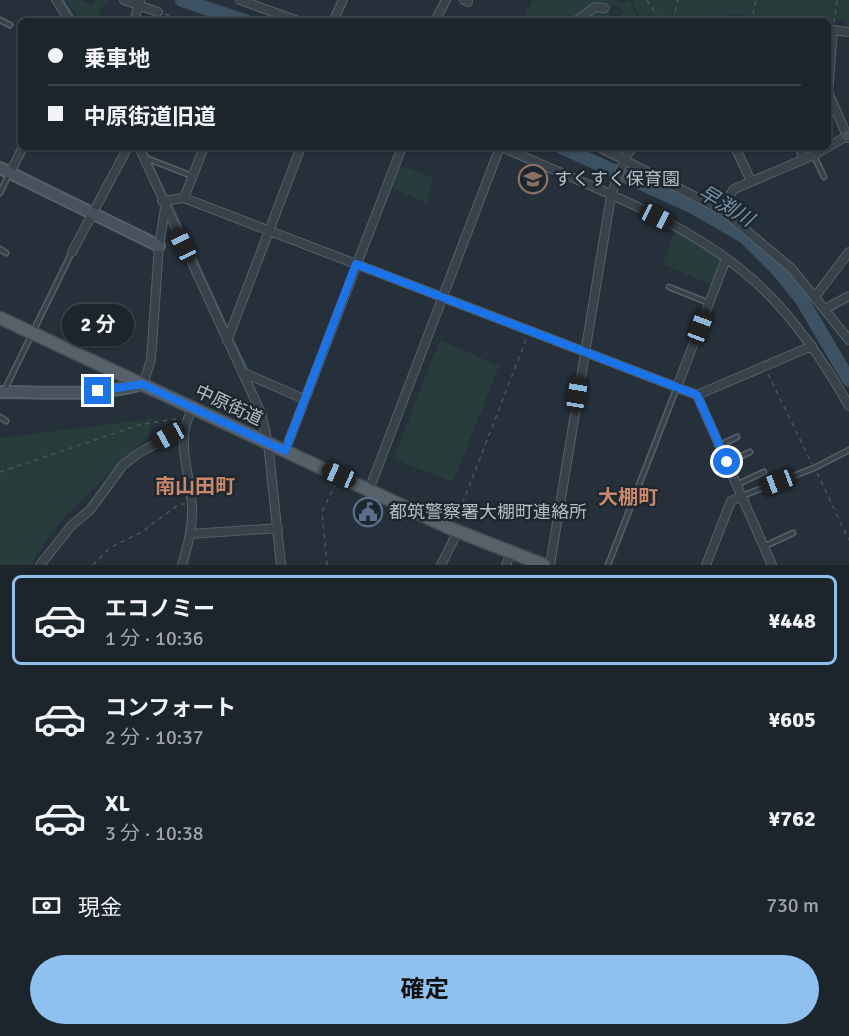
<!DOCTYPE html>
<html lang="ja">
<head>
<meta charset="utf-8">
<style>
	body { margin:0; font-family:Signika,"Noto Sans JP",sans-serif; background:#252c34; color:#f1f3f6; height:100vh; display:flex; flex-direction:column; font-size:22px; white-space:nowrap }
	* { box-sizing:border-box; margin:0 }
	p { font-size:20px; color:#a0a4a9 }
	.icon { flex:none; width:33px; height:33px; fill:none; stroke:currentColor; stroke-width:2; stroke-linecap:round; stroke-linejoin:round }
	.map { position:relative; height:565px; overflow:hidden }
	.panel { display:flex; flex-direction:column; background:#1c242c; flex:1 }
	.panel>* { flex:none }
	.banner { position:absolute; left:18px; top:18px; width:813px; height:132px; border-radius:9px; box-shadow:0 2px 4px #0004,0 0 0 2px #3a4148; display:grid; align-content:center; height:132px; padding:0 30px; background:#1c242c }
	.end { position:absolute; width:27px; height:27px; margin:-14px; border:8px solid #1a73e8; background:#fff; box-shadow:0 0 0 3px #fff }
	.from { border-radius:50% }
	.bubble { position:absolute; height:42px; border-radius:21px; background:#1c242c; box-shadow:0 2px 4px #0004,0 0 0 2px #3a4148; font-size:20px; font-weight:700; line-height:42px; text-align:center }
	.car { position:absolute; width:18px; height:36px; margin:-18px -9px; border-radius:8px; box-shadow:0 0 4px 2px #0007; background:linear-gradient(#222 24%,#8ab4d8 0 40%,#222 0 76%,#8ab4d8 0 86%,#222 0) }
	.banner b { display:flex; align-items:center; gap:21px; height:57px; font-size:22px }
	.banner b+b { border-top:2px solid #3a4148 }
	.banner i { width:15px; height:15px; background:#f1f3f6 }
	ul { padding:10px 0 0; list-style:none }
	li { display:flex; align-items:center; gap:18px; height:90px; margin:0 12px 9px; padding:0 18px; border:3px solid transparent; border-radius:9px }
	li div { flex:1 }
	li b { display:block; font-size:22px }
	li em { font-style:normal; font-weight:700 }
	li.current { border-color:#90c1ee }
	li>.icon { width:54px; height:54px; stroke-width:1.5 }
	.pay { display:flex; align-items:center; gap:15px; height:66px; padding:0 30px; font-size:22px }
	.pay p { margin-inline-start:auto }
	.cta { display:flex; gap:12px; margin-top:auto; padding:12px 30px }
	.cta a { flex:1; height:69px; border-radius:36px; background:#90c1ee; color:#111; font-size:24px; font-weight:700; line-height:69px; text-align:center }
	.map>svg:first-child { display:block }
	.green { fill:#283d3b }
	.lines { fill:none; stroke-linecap:round; stroke-linejoin:round }
	.stream { stroke:#3c5161; stroke-width:2 }
	.river { stroke:#3c5161; stroke-width:14 }
	.lane-casing { stroke:#566068; stroke-width:7 }
	.street-casing { stroke:#566068; stroke-width:10 }
	.secondary-casing { stroke:#566068; stroke-width:14 }
	.primary-casing { stroke:#414b53; stroke-width:15 }
	.path { stroke:#465959; stroke-width:1.5; stroke-dasharray:4.5 4.5; stroke-linecap:butt }
	.lane { stroke:#38424a; stroke-width:4 }
	.street { stroke:#38424a; stroke-width:8 }
	.secondary { stroke:#47525d; stroke-width:10 }
	.primary { stroke:#56616a; stroke-width:12 }
	.route { stroke:#1a73e8; stroke-width:8 }
	.labels { text-anchor:middle; dominant-baseline:central; stroke-width:5; stroke-linejoin:round; paint-order:stroke }
	.poi-label { font-size:18px; fill:#b4bdc6; stroke:#1d272f; text-anchor:start }
	.street-label { font-size:18px; fill:#b4bdc6; stroke:#1d272f }
	.water-label { font-size:20px; font-style:italic; fill:#7792a6; stroke:#1d272f }
	.neighbourhood-label { font-size:20px; font-weight:bold; fill:#ca876a; stroke:#1d272f }
</style>
</head>
<body>
<div class="map">
<svg width="849" height="565" viewBox="0 0 849 565">
	<rect width="100%" height="100%" fill="#25303a"/>
	<!-- green -->
	<path class="green" d="M66 0H81L93 5 95 0H108L98 12 101 16 97 21H86L83 16 79 20Z
		M533 0H616L620 4 630 0 639 21H624L621 18 624 11 613 4 609 16 612 18 611 21H530L526 12Z
		M632 0H849V30L846 29V21L734 15 691 21H641Z
		M399 165 433 178 427 203 391 187Z
		M675 230 723 259 712 285 663 264Z
		M440 340 499 366 453 482 393 459Z
		M152 419 148 436 64 517 35 557 33 565H0V438Z"/>
	<g class="lines">
		<!-- stream -->
		<path class="stream" d="M63 0 76 21
			M144 147 167 197
			M170 202 229 331
			M231 336 248 371"/>
		<!-- river -->
		<path class="river" d="M182 0 245 21
			M561 147 693 207 745 237 778 270 802 300 849 380"/>
		<!-- lane casing -->
		<g class="lane-casing">
			<path id="lane" d="M0 20 10 25
				M814 156 824 177
				M146 158 192 176
				M0 193 9 174
				M0 249 6 253
				M669 287 709 303
				M4 391 72 252
				M0 417 6 421
				M720 445 737 437
				M728 462 750 452
				M738 484 764 472
				M742 496 814 468 849 450
				M765 546 793 533
				M608 565 677 387"/>
		</g>
		<!-- street casing -->
		<g class="street-casing">
			<path id="street" d="M56 0 70 21
				M124 0 158 12
				M240 0 298 21
				M464 0 468 2
				M134 21 140 1
				M333 21 343 0
				M435 21 446 0
				M576 21 595 7 604 8
				M741 21H756
				M828 29 849 32
				M833 30 828 92 848 138
				M139 147 261 413 268 443 281 565
				M502 147C590 187 696 222 766 292 799 325 826 365 849 406
				M599 147 723 211 791 268 849 340
				M735 147 751 181
				M799 147 804 159
				M10 173 23 147
				M184 198 204 147
				M162 201 184 198 697 395 812 346
				M721 209 734 189 814 155 847 136
				M72 252 128 147
				M815 297 849 252
				M825 309 849 296
				M227 341 301 147
				M242 372 304 399
				M143 384 151 360 159 246 165 208
				M677 387 726 259
				M697 395 772 565
				M285 451 402 147
				M369 490 500 147
				M191 534 278 528
				M40 565 71 526 90 510 123 465 139 453 184 428
				M182 565C188 545 193 526 192 505 190 472 174 439 193 408
				M441 565 458 531
				M506 565 511 553
				M550 565 611 196 624 159 633 147
				M706 565 731 501 742 496"/>
		</g>
		<!-- secondary casing -->
		<g class="secondary-casing">
			<path id="secondary" d="M847 136 849 135
				M0 168 159 246
				M0 392C48 392 96 397 143 384"/>
		</g>
		<!-- primary casing -->
		<g class="primary-casing">
			<path id="primary" d="M0 318 452 529 544 565"/>
		</g>
		<!-- path -->
		<path class="path" d="M647 0 659 20 673 21
			M165 14 184 21
			M753 14 756 0
			M673 20 678 0
			M725 21 733 20
			M834 23 837 0
			M768 374 812 464
			M0 472 139 425 180 418
			M817 473 849 540
			M456 520 527 337
			M93 565 111 547 142 532 179 504H185
			M327 565 322 512 335 485"/>
		<!-- lane -->
		<use href="#lane" class="lane"/>
		<!-- street -->
		<use href="#street" class="street"/>
		<!-- secondary -->
		<use href="#secondary" class="secondary"/>
		<!-- primary -->
		<use href="#primary" class="primary"/>
	</g>
	<g class="lines">
		<!-- route -->
		<path class="route" d="M98 391 142 384 285 451 356 264 697 395 727 462"/>
	</g>
	<!-- icons -->
	<defs>
		<g id="school-ring" transform="scale(1.5)"><circle r="9.5" fill="#1d272f" stroke="#8d6e63" stroke-width="1.5"/><path d="M0-5L7-2L0 1L-7-2ZM-4 1L0 2.5L4 1V4Q0 6-4 4Z" fill="#8d6e63"/></g>
		<g id="civic-ring" transform="scale(1.5)"><circle r="9.5" fill="#1d272f" stroke="#5c6f8a" stroke-width="1.5"/><path d="M-.6-6.5H3V-4.5H.6V-3L4-1V1h2V6H-6V1h2V-1L-.6-3ZM-1.2 2.5V6h2.4V2.5Z" fill="#5c6f8a"/></g>
	</defs>
	<g fill-rule="evenodd">
		<use href="#school-ring" x="533" y="179"/>
		<use href="#civic-ring" x="368" y="512"/>
	</g>
	<g class="labels">
		<!-- poi labels -->
		<g class="poi-label">
			<text x="554" y="179">すくすく保育園</text>
			<text x="389" y="512">都筑警察署大棚町連絡所</text>
		</g>
		<!-- street labels -->
		<g class="street-label">
			<text transform="translate(229 405) rotate(25)">中原街道</text>
		</g>
		<!-- water labels -->
		<g class="water-label">
			<text transform="translate(726 206) rotate(31)">早渕川</text>
		</g>
		<!-- neighbourhood labels -->
		<g class="neighbourhood-label">
			<text x="195" y="486">南山田町</text>
			<text x="628" y="497">大棚町</text>
		</g>
	</g>
</svg>
<i class="end from" style="left:727px;top:462px"></i>
<i class="end" style="left:98px;top:391px"></i>
<div class="bubble" style="left:62px;top:304px;width:72px">2 分</div>
<i class="car" style="left:657px;top:217px;rotate:116deg"></i>
<i class="car" style="left:183px;top:245px;rotate:335deg"></i>
<i class="car" style="left:700px;top:327px;rotate:21deg"></i>
<i class="car" style="left:577px;top:394px;rotate:9deg"></i>
<i class="car" style="left:169px;top:436px;rotate:241deg"></i>
<i class="car" style="left:339px;top:475px;rotate:294deg"></i>
<i class="car" style="left:778px;top:482px;rotate:249deg"></i>
<div class="banner">
<b><i class="from"></i>乗車地</b>
<b><i></i>中原街道旧道</b>
</div>
</div>
<section class="panel">
<ul>
<li class="current"><svg class="icon" aria-label="car" viewBox="0 0 24 24"><path d="M5 17H2v-5l4-1 3-4h7l3 4 3 1v5h-3M9 17h6M6 11h13"/><circle cx="7" cy="17" r="2"/><circle cx="17" cy="17" r="2"/></svg><div><b>エコノミー</b><p>1 分 · 10:36</p></div><em>¥448</em></li>
<li><svg class="icon" aria-label="car" viewBox="0 0 24 24"><path d="M5 17H2v-5l4-1 3-4h7l3 4 3 1v5h-3M9 17h6M6 11h13"/><circle cx="7" cy="17" r="2"/><circle cx="17" cy="17" r="2"/></svg><div><b>コンフォート</b><p>2 分 · 10:37</p></div><em>¥605</em></li>
<li><svg class="icon" aria-label="car" viewBox="0 0 24 24"><path d="M5 17H2v-5l4-1 3-4h7l3 4 3 1v5h-3M9 17h6M6 11h13"/><circle cx="7" cy="17" r="2"/><circle cx="17" cy="17" r="2"/></svg><div><b>XL</b><p>3 分 · 10:38</p></div><em>¥762</em></li>
</ul>
<div class="pay"><svg class="icon" aria-label="cash" viewBox="0 0 24 24"><path d="M3 7h18v10H3z"/><circle cx="12" cy="12" r="2"/></svg>現金<p>730 m</p></div>
<div class="cta"><a>確定</a></div>
</section>
</body>
</html>
